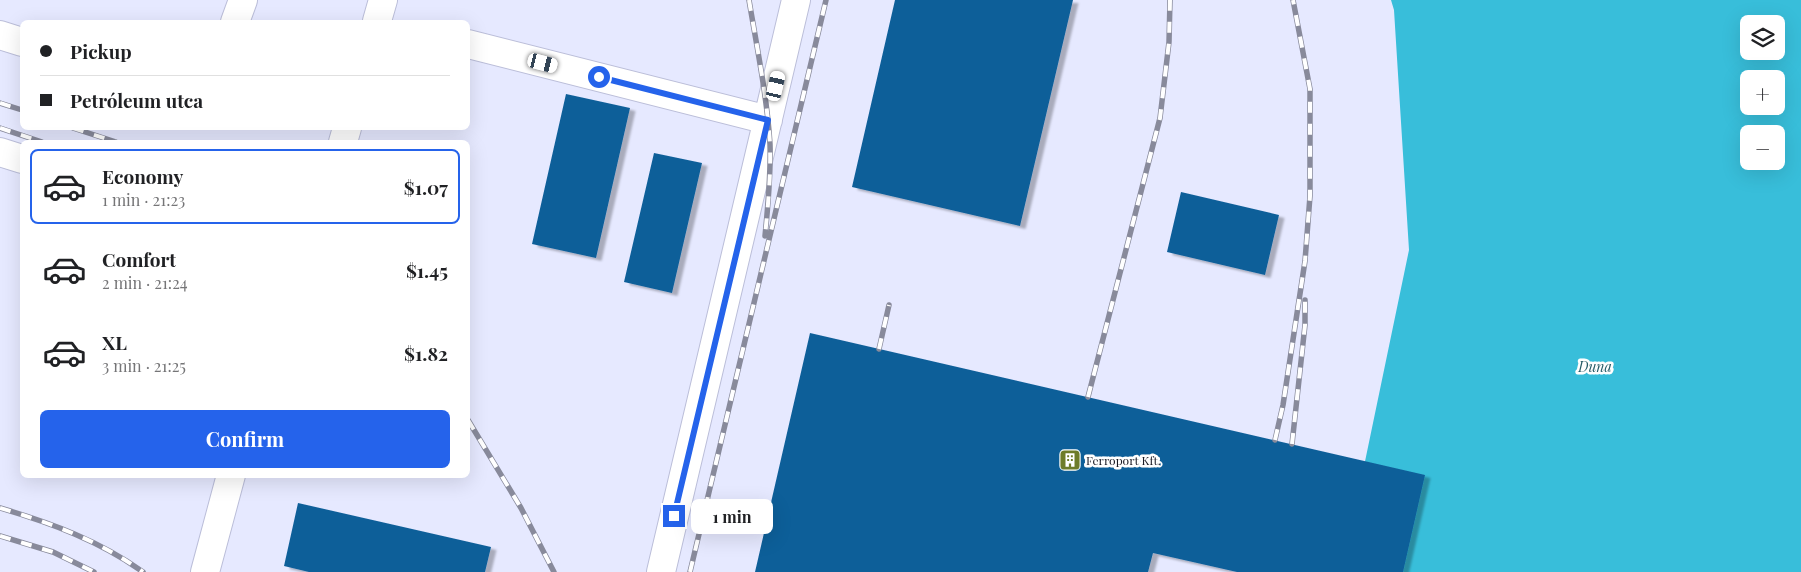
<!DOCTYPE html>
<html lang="en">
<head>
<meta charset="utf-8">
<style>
	body { margin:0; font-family:"Playfair Display",serif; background:#f6f6f6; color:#202124; height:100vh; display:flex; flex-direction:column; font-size:19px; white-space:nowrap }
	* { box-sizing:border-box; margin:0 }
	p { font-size:16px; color:#757577 }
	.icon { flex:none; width:28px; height:28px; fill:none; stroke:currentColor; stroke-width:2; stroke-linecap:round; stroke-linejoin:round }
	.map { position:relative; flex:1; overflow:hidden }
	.sheet { position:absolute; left:20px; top:140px; width:450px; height:338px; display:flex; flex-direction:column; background:#fff; border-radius:8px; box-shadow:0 5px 20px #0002 }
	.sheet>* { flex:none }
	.hud { position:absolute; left:20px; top:20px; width:450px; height:110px; border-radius:8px; box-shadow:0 5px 20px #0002; display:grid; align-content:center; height:110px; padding:0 20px; background:#fff }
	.buttons { position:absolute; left:1740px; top:15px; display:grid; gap:10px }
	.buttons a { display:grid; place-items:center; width:45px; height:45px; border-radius:8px; background:#fff; box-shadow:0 5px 20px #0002; font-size:25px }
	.end { position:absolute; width:22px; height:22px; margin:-11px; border:6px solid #2563eb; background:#fff; box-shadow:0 0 0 2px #fff }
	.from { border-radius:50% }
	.bubble { position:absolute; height:35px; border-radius:8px; background:#fff; box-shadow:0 5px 20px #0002; font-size:16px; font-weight:700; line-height:35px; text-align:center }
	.car { position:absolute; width:15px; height:30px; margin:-15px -8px; border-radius:6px; box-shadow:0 0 4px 1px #0007; background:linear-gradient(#fff 24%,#345 0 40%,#fff 0 76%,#345 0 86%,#fff 0) }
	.hud b { display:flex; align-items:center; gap:18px; height:48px; font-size:19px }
	.hud b+b { border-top:1px solid #e0e0e0 }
	.hud i { width:12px; height:12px; background:#202124 }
	ul { padding:9px 0 0; list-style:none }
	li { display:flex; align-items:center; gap:15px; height:75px; margin:0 10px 8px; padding:0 10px; border:2px solid transparent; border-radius:8px }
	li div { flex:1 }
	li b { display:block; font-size:19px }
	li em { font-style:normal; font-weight:700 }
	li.current { border-color:#2563eb }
	li>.icon { width:45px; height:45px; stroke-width:1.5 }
	.button { display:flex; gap:10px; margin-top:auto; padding:10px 20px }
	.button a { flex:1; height:58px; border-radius:8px; background:#2563eb; color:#fff; font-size:20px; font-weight:700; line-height:58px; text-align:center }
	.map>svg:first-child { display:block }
	.water { fill:#38beda; fill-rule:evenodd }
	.building { fill:#105f99; filter:url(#shadow) }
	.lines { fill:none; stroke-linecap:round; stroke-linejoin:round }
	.minor-casing { stroke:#bbbed9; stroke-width:30 }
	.minor { stroke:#fff; stroke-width:28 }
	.rail-casing { stroke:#888a9b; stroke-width:5.5 }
	.rail { stroke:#fff; stroke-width:4; stroke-dasharray:11; stroke-linecap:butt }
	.route { stroke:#2563eb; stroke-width:6 }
	.labels { text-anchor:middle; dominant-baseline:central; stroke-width:5; stroke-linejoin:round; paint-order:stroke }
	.poi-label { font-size:12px; fill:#1a1b25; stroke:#fff; text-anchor:start }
	.water-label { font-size:14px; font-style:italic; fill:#275c68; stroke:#fff }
</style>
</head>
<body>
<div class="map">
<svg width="1801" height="572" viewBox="0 0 1801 572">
	<defs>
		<filter id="shadow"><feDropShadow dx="5.5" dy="3" stdDeviation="1" flood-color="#0004"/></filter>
	</defs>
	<rect width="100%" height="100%" fill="#e6e9ff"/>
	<!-- water -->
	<path class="water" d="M1391 0H1801V572H1342L1409 250 1394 10ZM1749 24H1776V51H1749ZM1749 79H1776V106H1749ZM1749 134H1776V161H1749Z"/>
	<!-- building -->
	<path class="building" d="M895 0H1073L1020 226 852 187Z
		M566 94 630 108 596 258 532 244Z
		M654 153 702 163 672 293 624 282Z
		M1181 192 1279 215 1265 275 1167 252Z
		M810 333 1425 475 1403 572H1237L1153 553 1148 572H755Z
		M298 503 491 547 485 572H309L284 566Z"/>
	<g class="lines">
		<!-- minor casing -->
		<g class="minor-casing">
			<path id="minor" d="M377 21 383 0
				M235 22 243 0
				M0 35 22 42
				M468 44 768 120
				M343 142 347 128
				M0 152 22 159
				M205 572 231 475
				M661 572 796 0"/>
		</g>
		<!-- minor -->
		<use href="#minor" class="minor"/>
		<!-- rail casing -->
		<g class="rail-casing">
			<path id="rail" d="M749 0C757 48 767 96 770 144 771 175 768 206 765 236
				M0 103 22 110
				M0 128 42 142
				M73 128 116 142
				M879 349 889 305
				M1088 397 1160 118 1169 42 1170 0
				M468 420 521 508 554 572
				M1275 440 1283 405 1305 261 1310 196V89L1293 0
				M1292 444 1305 325V300
				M0 508C51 523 100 541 143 572
				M0 536 53 552 94 572
				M690 572 826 0"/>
		</g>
		<!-- rail -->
		<use href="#rail" class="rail"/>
	</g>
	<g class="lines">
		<!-- route -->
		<path class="route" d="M599 77 768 120 674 516"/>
	</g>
	<!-- icons -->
	<defs>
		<g id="building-square" transform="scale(1.125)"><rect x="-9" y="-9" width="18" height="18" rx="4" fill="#6e7c29" stroke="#fff"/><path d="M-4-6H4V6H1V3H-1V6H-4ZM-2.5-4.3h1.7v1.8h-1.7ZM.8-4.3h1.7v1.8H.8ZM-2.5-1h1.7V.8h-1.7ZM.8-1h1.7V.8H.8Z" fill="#fff"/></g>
	</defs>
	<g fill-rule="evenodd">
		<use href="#building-square" x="1070" y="460"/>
	</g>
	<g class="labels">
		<!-- poi labels -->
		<g class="poi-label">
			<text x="1086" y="460">Ferroport Kft.</text>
		</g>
		<!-- water labels -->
		<g class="water-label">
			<text x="1595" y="366">Duna</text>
		</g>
	</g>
</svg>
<div class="buttons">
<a><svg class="icon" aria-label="layers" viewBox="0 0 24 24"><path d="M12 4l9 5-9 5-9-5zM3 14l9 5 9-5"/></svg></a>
<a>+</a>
<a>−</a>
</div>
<i class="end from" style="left:599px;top:77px"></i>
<i class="end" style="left:674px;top:516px"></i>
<div class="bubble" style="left:691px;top:499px;width:82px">1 min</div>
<i class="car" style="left:543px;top:63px;rotate:104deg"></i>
<i class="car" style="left:776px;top:86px;rotate:13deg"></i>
<div class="hud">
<b><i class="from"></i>Pickup</b>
<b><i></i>Petróleum utca</b>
</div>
<section class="sheet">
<ul>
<li class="current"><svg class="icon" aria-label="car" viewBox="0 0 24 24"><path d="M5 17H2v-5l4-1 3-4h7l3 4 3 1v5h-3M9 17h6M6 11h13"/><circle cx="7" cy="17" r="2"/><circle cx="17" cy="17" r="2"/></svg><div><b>Economy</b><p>1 min · 21:23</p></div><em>$1.07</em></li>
<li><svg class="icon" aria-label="car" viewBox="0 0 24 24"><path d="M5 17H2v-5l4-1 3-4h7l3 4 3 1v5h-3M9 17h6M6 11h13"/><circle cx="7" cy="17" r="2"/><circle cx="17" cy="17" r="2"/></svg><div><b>Comfort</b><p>2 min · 21:24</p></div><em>$1.45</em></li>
<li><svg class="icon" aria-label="car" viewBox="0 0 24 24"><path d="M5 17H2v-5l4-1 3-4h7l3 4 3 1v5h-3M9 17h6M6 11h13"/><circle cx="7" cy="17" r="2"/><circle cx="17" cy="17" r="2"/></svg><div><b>XL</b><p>3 min · 21:25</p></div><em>$1.82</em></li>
</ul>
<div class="button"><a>Confirm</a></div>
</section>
</div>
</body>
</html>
